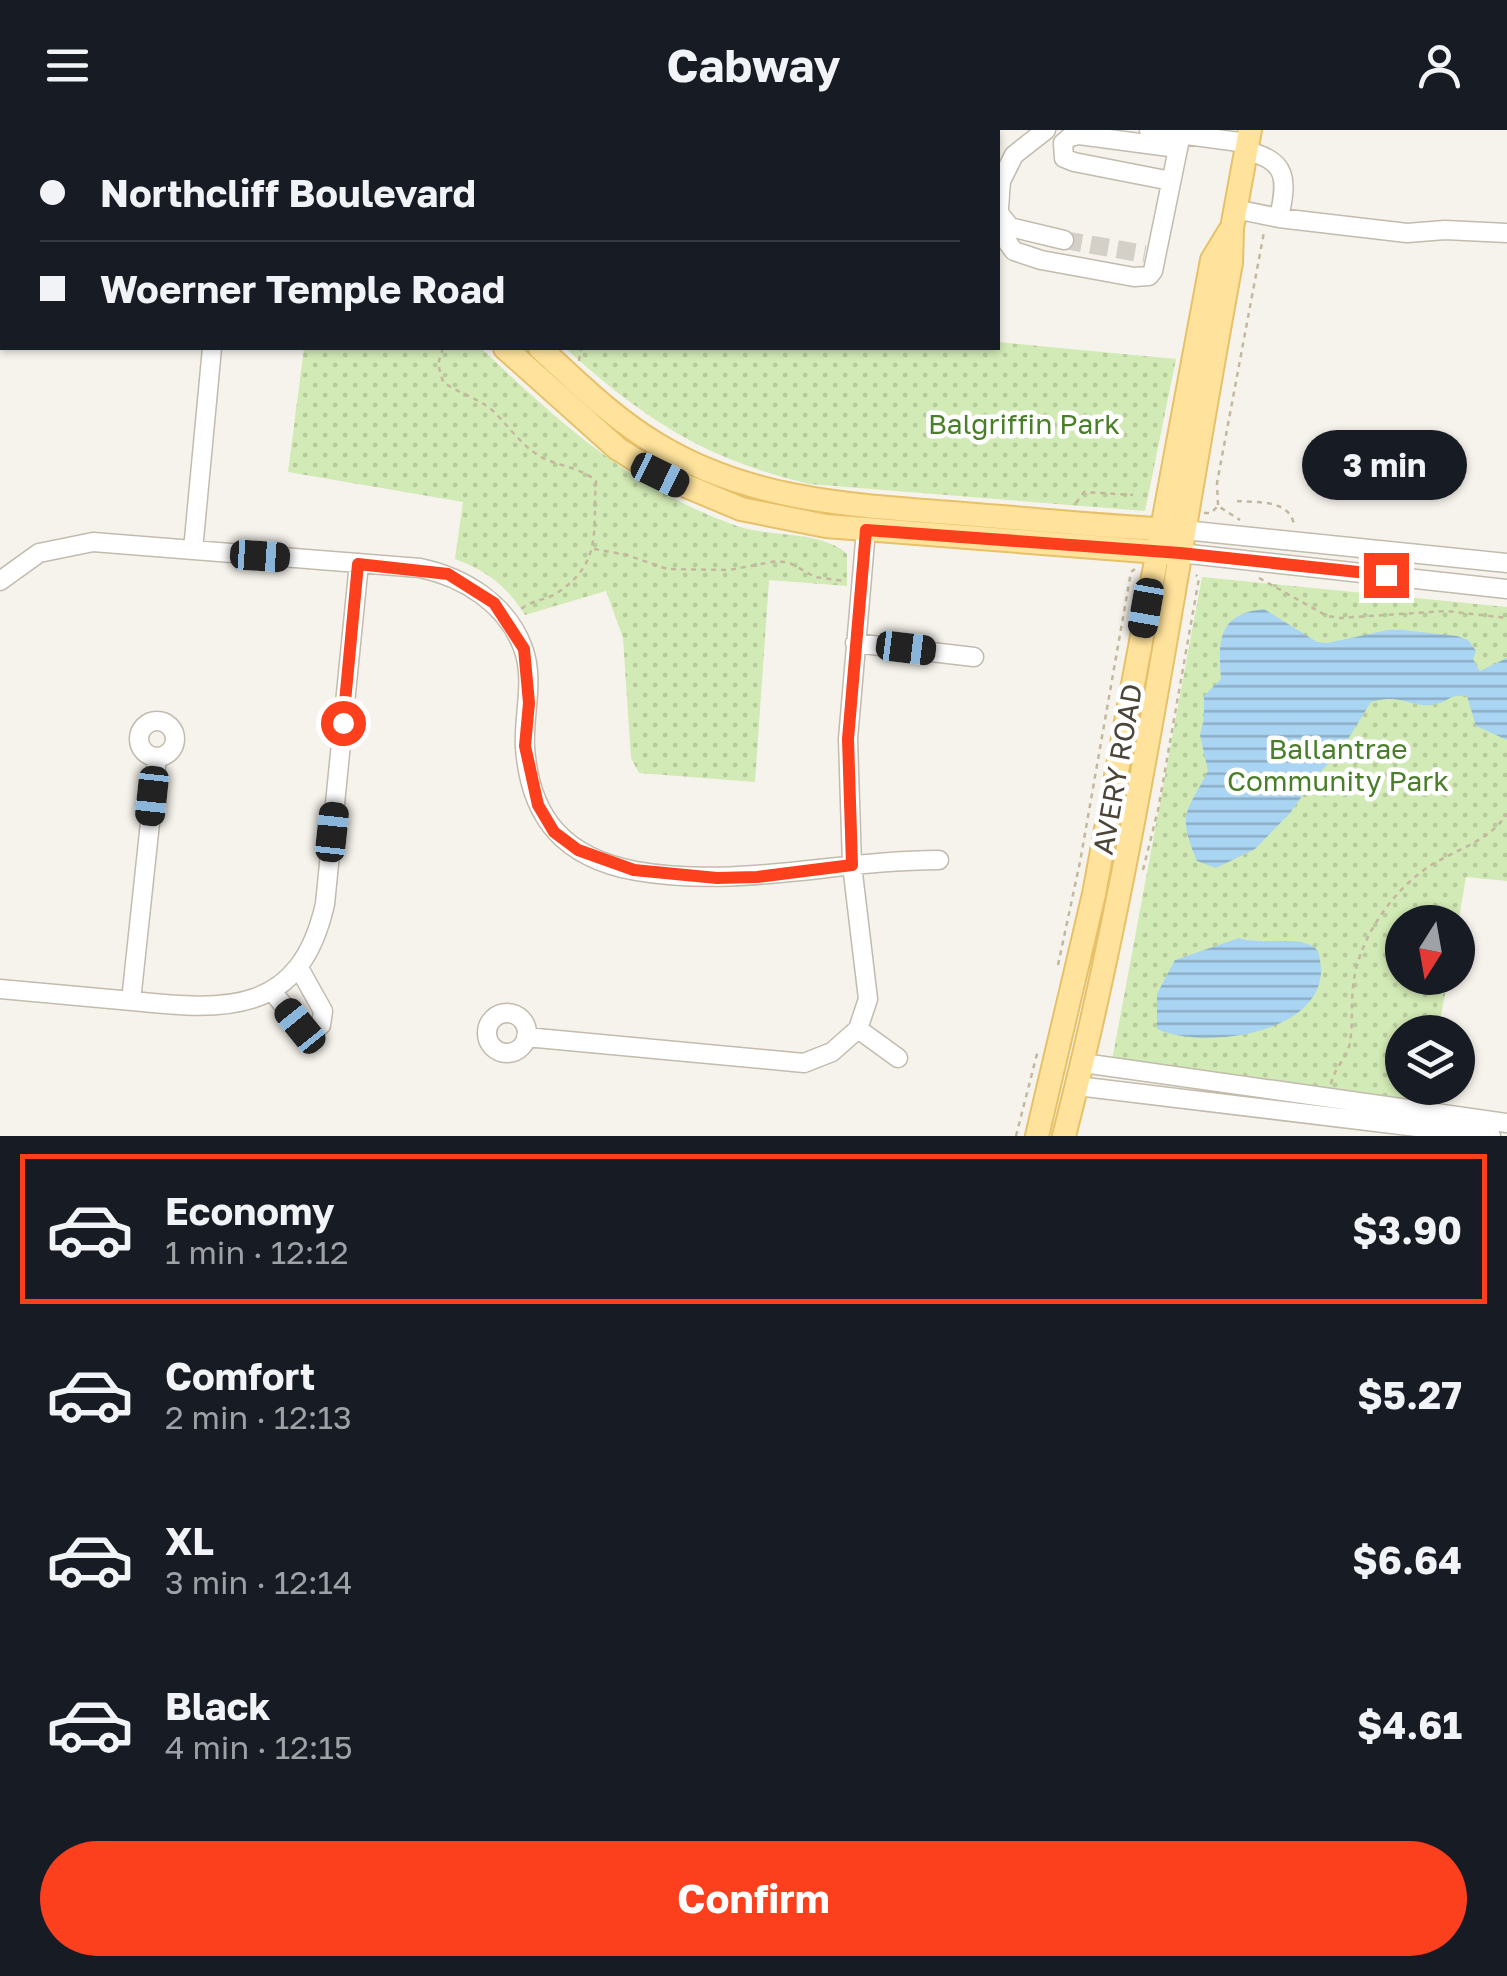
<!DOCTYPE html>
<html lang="en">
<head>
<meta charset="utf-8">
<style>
	body { margin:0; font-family:"Golos Text",sans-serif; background:#242831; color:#f1f3f6; height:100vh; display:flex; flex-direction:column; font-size:38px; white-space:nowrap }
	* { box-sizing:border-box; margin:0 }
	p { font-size:32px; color:#9ea1a6 }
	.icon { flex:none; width:55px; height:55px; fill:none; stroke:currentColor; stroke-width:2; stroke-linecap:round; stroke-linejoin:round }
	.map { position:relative; height:1006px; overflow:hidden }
	.panel { display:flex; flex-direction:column; background:#171b24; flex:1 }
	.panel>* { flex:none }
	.hud { position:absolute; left:0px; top:0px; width:1000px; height:220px; box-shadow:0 2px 8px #0004; display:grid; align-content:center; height:220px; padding:0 40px; background:#171b24 }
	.needle { width:65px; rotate:191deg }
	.tools { position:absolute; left:1385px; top:775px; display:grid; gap:20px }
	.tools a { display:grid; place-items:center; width:90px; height:90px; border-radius:50%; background:#171b24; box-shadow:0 2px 8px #0004; font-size:50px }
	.end { position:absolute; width:45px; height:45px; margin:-22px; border:12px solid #fc3f1d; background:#fff; box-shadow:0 0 0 5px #fff }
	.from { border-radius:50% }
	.bubble { position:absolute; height:70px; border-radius:35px; background:#171b24; box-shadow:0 2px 8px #0004; font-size:32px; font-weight:700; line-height:70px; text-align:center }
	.car { position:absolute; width:30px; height:60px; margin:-30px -15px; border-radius:12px; box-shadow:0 0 8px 2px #0007; background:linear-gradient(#222 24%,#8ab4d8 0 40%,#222 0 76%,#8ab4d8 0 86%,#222 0) }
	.hud b { display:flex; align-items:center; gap:35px; height:95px; font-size:38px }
	.hud b+b { border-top:2px solid #363941 }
	.hud i { width:25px; height:25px; background:#f1f3f6 }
	ul { padding:18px 0 0; list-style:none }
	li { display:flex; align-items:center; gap:30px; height:150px; margin:0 20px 15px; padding:0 20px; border:5px solid transparent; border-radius:0px }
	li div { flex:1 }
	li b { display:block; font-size:38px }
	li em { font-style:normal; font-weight:700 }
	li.selected { border-color:#fc3f1d }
	li>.icon { width:90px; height:90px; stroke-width:1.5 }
	.cta { display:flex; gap:20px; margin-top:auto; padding:20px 40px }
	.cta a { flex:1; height:115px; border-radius:60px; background:#fc3f1d; color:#fff; font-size:40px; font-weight:700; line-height:115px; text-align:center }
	header { display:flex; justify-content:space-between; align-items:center; height:130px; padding:0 40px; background:#171b24; font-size:45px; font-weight:700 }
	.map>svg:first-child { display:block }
	.park { fill:url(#park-dots) }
	.water { fill:url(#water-rules) }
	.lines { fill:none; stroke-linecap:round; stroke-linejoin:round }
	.minor-tunnel { stroke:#d4d0c8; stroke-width:18; stroke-dasharray:18 9; stroke-linecap:butt }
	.minor-casing { stroke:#c2bbae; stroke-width:21 }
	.major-casing { stroke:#e6c16a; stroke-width:26 }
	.path { stroke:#c4b79f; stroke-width:2.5; stroke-dasharray:5 5; stroke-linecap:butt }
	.minor { stroke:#fff; stroke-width:18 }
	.major { stroke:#ffe39c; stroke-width:22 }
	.route { stroke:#fc3f1d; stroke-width:12 }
	.labels { text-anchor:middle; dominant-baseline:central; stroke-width:9; stroke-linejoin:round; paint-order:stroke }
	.park-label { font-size:28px; fill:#4a7f2a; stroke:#fff }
	.street-label { font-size:28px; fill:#4b4439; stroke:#fff }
</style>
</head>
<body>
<header><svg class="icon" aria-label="menu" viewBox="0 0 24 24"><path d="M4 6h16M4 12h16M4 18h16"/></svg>Cabway<svg class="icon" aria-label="person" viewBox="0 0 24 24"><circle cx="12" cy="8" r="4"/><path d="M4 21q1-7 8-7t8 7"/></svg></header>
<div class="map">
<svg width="1507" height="1006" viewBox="0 0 1507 1006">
	<defs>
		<pattern id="park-dots" width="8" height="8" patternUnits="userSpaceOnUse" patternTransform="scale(2.5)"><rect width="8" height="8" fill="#d2eab5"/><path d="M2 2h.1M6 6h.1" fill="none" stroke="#b6ca9c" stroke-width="1.8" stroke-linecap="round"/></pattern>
		<pattern id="water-rules" width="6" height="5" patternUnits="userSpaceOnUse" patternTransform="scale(2.5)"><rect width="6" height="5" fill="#a9d4f2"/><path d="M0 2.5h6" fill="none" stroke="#8caec5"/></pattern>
	</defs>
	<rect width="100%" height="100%" fill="#f6f3ec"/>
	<!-- park -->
	<path class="park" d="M333 0H648L335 2Z
		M998 212 1176 229 1145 381 809 354C704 329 644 289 565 218H998Z
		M304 218H481C560 293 632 359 737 396 772 408 820 400 847 424V456L769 450 755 652 639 643 631 628 623 508 606 461 525 485C508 457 486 440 455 429L463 372 288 342Z
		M1202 447 1507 477V751L1466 747 1458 794 1402 792V848H1448L1438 902H1402V958H1428L1424 980 1111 936Z"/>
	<!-- water -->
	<path class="water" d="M1264 479 1317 512 1327 513 1388 500H1402L1457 506 1468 510 1476 521 1473 529 1480 541 1507 528V610L1476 596 1467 566C1448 564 1450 571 1436 574 1413 580 1402 562 1371 572L1340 622 1317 645 1290 683 1255 719 1216 738 1197 731C1177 683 1186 684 1208 641L1200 605 1204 589V566L1221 549C1218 510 1218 484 1264 479Z
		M1239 808C1261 816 1296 805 1314 817 1320 821 1320 830 1321 838 1323 905 1202 920 1157 899V864L1175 830Z"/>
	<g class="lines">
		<!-- minor-tunnel -->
		<path class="minor-tunnel" d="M1064 110 1145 124"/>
		<!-- minor casing -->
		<g class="minor-casing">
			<path id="minor" d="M1046 0 1014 25 1001 51 998 92 1008 113 1014 121 1041 130 1134 147 1149 146 1153 141 1181 4
				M1149 0 1247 13
				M719 2 720 0
				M906 2V0
				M1246 21C1289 30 1287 51 1279 88
				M1171 51 1074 32 1064 28 1063 13 1070 7 1079 5 1177 18
				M1235 79 1279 88 1407 103 1445 100 1507 103
				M999 83 1010 97 1064 110
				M0 125 2 126
				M1184 400 1507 433
				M193 420 212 218
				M1180 423 1507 459
				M0 451 39 423 93 412 420 438C464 447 507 474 523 518 535 550 523 585 525 617 530 689 565 728 636 741 740 759 837 730 939 730
				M855 513 974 527
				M139 609a18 18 0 1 1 36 0a18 18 0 1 1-36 0Z
				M0 859C44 863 88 867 132 871 227 881 300 885 325 774L359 433
				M272 861 300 896 315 899 321 895 323 881 299 838
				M131 871 157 627
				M487 903a20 20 0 1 1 40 0a20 20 0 1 1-40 0Z
				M858 899 898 928
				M526 907 804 933 832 922 858 899 868 869 852 735 848 609 866 400
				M1083 933 1507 993
				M1077 956 1491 1006"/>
		</g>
		<!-- major casing -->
		<g class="major-casing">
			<path id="major" d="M273 0 276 2
				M309 0 312 2
				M505 218 618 319 660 345 741 379 826 396 1171 423
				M540 218C578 253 614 289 658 315 755 374 866 376 976 385 1042 390 1109 397 1175 400
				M1037 1006 1094 764 1212 130 1229 102
				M1064 1006C1138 719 1177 425 1231 133L1232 98 1250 0"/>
		</g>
		<!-- path -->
		<path class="path" d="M161 0 164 2
			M249 0 251 2
			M500 0V2
			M348 2 350 0
			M596 2V0
			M443 218 438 234 443 252C458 263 478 268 492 280 508 295 519 313 538 325 557 337 579 336 596 351 592 399 604 432 557 463 546 470 532 470 521 479
			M579 231 581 218
			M1237 371C1258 373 1288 369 1294 394
			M1076 373 1084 362 1133 365
			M1218 375 1217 353 1264 102
			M1204 383H1211L1218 376 1240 390
			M594 419 627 425 667 439 729 440 777 431 790 433 815 447 844 451
			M1259 448 1327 486 1340 488 1446 481 1507 488
			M1143 740 1158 680 1199 448 1196 445
			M1058 835 1080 732 1131 442 1135 439
			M1331 954C1334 938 1348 927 1350 912 1353 894 1351 875 1353 857 1357 813 1388 766 1424 740 1451 720 1487 714 1507 684
			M1016 1006 1038 920"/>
		<!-- minor -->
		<use href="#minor" class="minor"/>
		<!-- major -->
		<use href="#major" class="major"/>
	</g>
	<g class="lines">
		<!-- route -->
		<path class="route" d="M343 593 358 434 448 444 494 473 524 519 529 573 525 616 538 675 554 702 578 720 634 740 717 748 757 747 852 735 848 609 866 400 1180 423 1386 445"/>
	</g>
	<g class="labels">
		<!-- park labels -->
		<g class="park-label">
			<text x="1024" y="293">Balgriffin Park</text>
			<text x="1338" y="618">Ballantrae<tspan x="1338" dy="32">Community Park</tspan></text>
		</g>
		<!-- street labels -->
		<g class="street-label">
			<text transform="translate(1117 639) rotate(-80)">AVERY ROAD</text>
		</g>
	</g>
</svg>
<div class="tools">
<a><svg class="needle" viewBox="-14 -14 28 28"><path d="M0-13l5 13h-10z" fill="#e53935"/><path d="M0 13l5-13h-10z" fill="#9ea1a6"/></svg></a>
<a><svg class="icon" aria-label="layers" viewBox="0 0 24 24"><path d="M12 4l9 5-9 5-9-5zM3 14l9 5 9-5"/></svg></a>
</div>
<i class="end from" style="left:343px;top:593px"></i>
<i class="end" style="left:1386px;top:445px"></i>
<div class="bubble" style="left:1302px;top:300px;width:165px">3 min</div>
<i class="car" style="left:660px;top:345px;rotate:116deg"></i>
<i class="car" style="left:260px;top:426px;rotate:94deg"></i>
<i class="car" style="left:1146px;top:478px;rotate:190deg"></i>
<i class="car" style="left:906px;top:518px;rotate:97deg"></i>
<i class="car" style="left:152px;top:666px;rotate:186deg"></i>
<i class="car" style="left:332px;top:702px;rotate:6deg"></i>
<i class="car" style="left:300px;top:896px;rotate:321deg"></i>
<div class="hud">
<b><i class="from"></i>Northcliff Boulevard</b>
<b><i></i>Woerner Temple Road</b>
</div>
</div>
<section class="panel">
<ul>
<li class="selected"><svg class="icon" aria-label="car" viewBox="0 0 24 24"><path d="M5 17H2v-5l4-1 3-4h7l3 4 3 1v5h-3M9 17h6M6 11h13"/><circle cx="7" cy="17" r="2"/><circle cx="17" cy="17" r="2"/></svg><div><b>Economy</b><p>1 min · 12:12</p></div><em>$3.90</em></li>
<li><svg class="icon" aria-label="car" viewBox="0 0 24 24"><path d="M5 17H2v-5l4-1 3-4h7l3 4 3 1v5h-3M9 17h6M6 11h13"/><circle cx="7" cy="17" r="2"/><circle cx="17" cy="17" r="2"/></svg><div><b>Comfort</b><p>2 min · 12:13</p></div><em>$5.27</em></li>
<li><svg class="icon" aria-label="car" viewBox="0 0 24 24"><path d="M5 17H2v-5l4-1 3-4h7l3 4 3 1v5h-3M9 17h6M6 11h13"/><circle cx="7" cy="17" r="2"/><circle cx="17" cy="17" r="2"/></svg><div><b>XL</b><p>3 min · 12:14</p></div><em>$6.64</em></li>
<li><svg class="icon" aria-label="car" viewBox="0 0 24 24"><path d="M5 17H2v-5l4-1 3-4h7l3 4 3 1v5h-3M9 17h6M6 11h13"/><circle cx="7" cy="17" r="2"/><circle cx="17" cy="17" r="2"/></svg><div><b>Black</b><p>4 min · 12:15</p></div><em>$4.61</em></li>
</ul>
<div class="cta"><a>Confirm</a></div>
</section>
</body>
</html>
